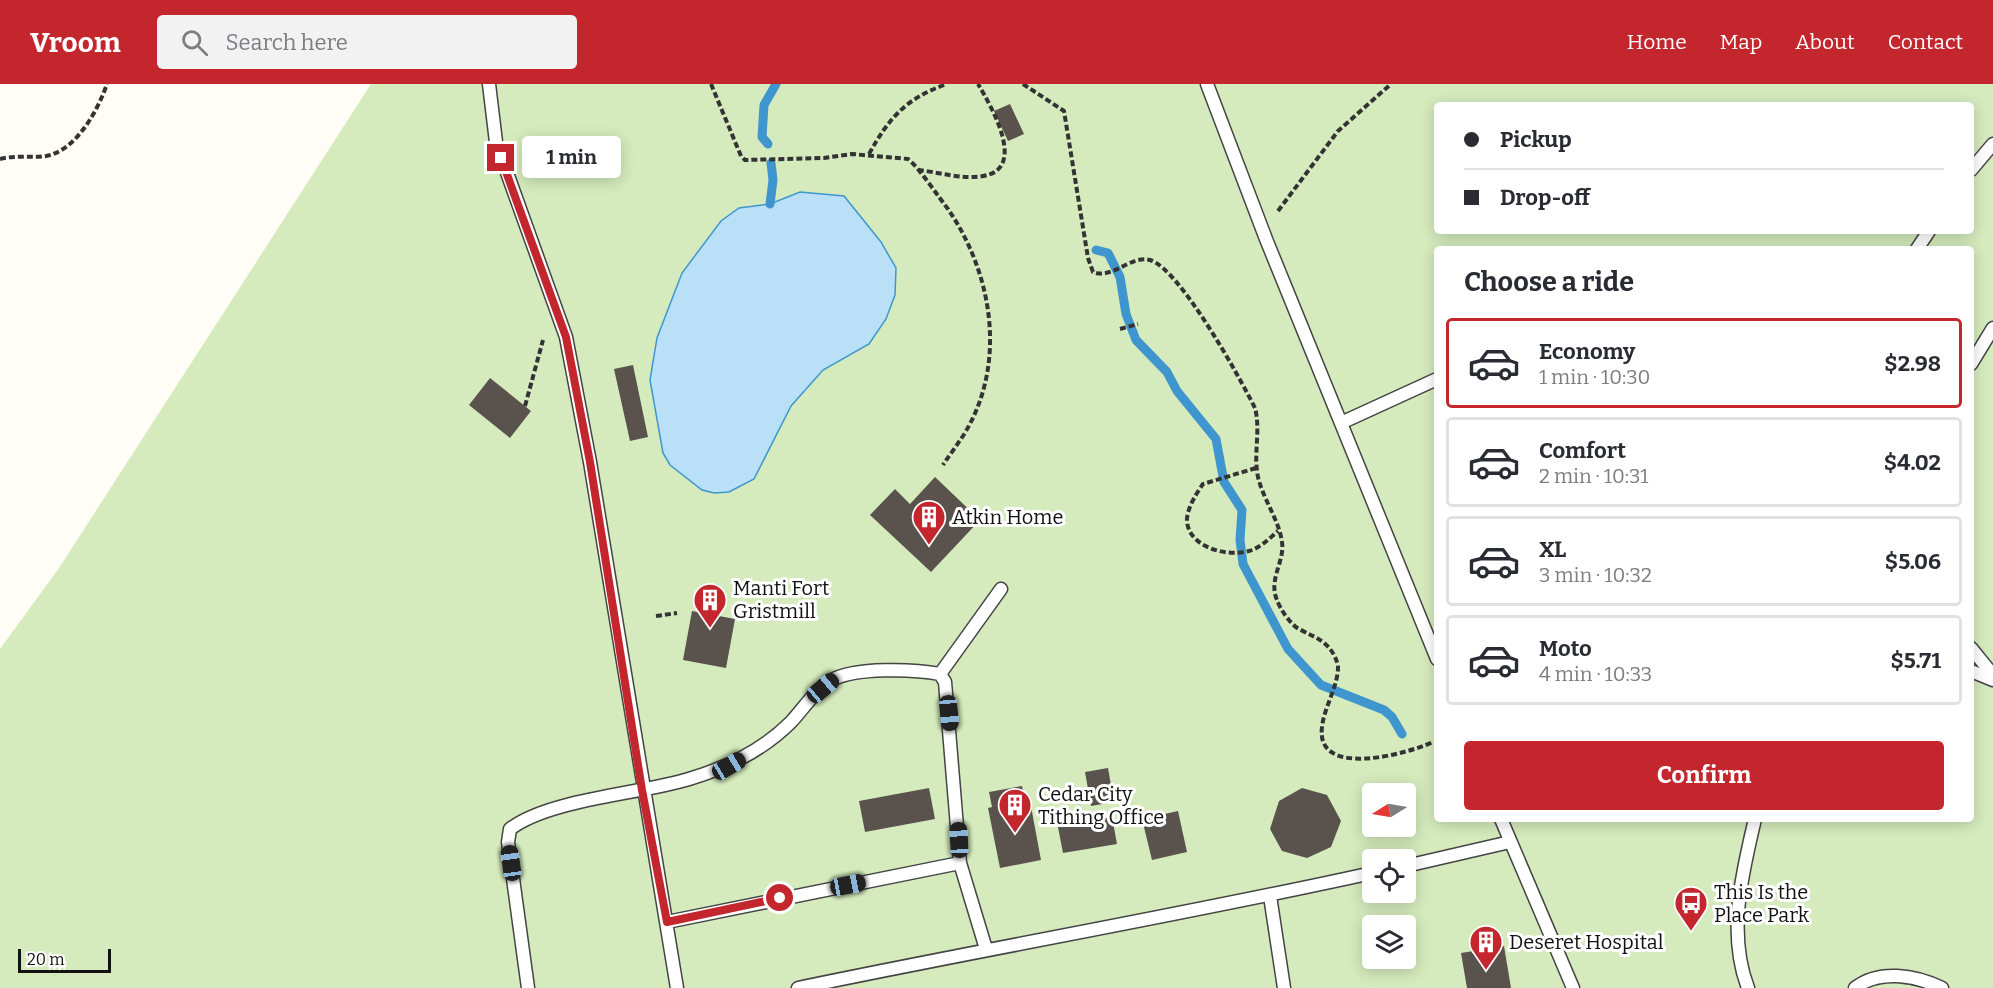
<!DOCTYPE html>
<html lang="en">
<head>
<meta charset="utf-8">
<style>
	body { margin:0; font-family:Bitter,serif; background:#f2f2f3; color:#2b2b33; height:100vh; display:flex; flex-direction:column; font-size:22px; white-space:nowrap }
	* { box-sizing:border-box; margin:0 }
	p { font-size:20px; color:#7c7c81 }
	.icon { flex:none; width:33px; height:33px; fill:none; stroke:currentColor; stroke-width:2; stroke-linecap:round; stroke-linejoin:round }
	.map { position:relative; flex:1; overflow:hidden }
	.details { position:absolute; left:1434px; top:162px; width:540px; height:576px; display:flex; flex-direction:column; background:#fff; border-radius:6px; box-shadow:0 3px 15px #0003 }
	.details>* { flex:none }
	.banner { position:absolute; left:1434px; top:18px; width:540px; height:132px; border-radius:6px; box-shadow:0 3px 15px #0003; display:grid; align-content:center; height:132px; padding:0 30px; background:#fff }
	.needle { width:39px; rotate:259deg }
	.fabs { position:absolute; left:1362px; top:699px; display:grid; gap:12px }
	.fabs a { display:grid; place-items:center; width:54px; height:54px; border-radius:6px; background:#fff; box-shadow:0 3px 15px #0003; font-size:30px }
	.scale { position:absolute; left:18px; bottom:15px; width:93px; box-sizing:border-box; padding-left:6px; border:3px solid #111; border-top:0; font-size:16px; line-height:21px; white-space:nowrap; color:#111; -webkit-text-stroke:4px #fff; paint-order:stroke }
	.end { position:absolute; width:27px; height:27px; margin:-14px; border:8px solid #c4262e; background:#fff; box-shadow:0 0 0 3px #fff }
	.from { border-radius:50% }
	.bubble { position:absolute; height:42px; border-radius:6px; background:#fff; box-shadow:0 3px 15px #0003; font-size:20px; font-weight:700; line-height:42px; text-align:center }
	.car { position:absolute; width:18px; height:36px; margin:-18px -9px; border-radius:8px; box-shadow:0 0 4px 2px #0007; background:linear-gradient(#222 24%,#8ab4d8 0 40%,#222 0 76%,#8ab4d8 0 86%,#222 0) }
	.banner b { display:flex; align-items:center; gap:21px; height:57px; font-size:22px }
	.banner b+b { border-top:2px solid #e1e1e2 }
	.banner i { width:15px; height:15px; background:#2b2b33 }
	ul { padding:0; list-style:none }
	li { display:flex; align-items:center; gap:18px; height:90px; margin:0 12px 9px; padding:0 18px; border:3px solid #e1e1e2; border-radius:6px }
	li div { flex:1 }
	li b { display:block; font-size:22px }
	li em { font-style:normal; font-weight:700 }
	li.active { border-color:#c4262e }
	li>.icon { width:54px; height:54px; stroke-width:1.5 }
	h2 { padding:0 30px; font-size:27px; line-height:72px }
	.primary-button { display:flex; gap:12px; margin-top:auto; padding:12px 30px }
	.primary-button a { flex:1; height:69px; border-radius:6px; background:#c4262e; color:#fff; font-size:24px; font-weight:700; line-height:69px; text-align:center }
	header { display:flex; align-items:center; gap:36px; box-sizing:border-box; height:84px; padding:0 30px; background:#c4262e; color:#fff }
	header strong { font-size:28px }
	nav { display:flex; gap:33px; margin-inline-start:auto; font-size:21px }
	.search { width:420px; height:54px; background:#f2f2f3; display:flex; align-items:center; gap:15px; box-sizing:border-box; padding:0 21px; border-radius:6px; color:#7c7c81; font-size:22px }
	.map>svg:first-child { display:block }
	.green { fill:#d5ebbd; fill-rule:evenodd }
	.water { fill:#b9e0f7; stroke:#3f96cf; stroke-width:1.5 }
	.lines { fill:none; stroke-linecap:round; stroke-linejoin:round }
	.stream { stroke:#3f96cf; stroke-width:9 }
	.building { fill:#5a524d }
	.lane-casing { stroke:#444; stroke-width:15 }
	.path { stroke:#333; stroke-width:4; stroke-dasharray:6 3; stroke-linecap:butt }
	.lane { stroke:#fff; stroke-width:12 }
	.route { stroke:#c4262e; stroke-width:8 }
	.labels { text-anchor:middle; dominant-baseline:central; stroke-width:6; stroke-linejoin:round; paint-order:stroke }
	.poi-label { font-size:20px; fill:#111; stroke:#fff; text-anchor:start }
</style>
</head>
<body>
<header>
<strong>Vroom</strong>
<div class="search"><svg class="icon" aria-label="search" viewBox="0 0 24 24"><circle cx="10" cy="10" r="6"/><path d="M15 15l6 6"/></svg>Search here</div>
<nav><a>Home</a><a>Map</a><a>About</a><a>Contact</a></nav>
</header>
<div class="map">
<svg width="1993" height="904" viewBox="0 0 1993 904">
	<rect width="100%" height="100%" fill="#fffdf5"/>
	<!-- green -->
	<path class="green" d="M371 0H1993V904H0V565L59 484ZM1437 21H1971V147H1437ZM1437 165H1971V735H1437ZM1372 710H1406V742H1372ZM1372 776H1406V808H1372ZM1372 842H1406V874H1372Z"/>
	<!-- water -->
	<path class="water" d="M800 108 844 112 881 158 896 184 895 211 886 235 869 260 823 286 791 322 754 395 729 408 714 409 702 406 670 381 663 369 650 296 657 254 682 189 721 137 739 124 770 120Z"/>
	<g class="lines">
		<!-- stream -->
		<path class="stream" d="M768 60 762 53 764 21 776 0
			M770 120 773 96 771 79
			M1096 166 1108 169 1120 193 1126 230 1136 256 1167 288 1177 307 1216 355 1224 398 1242 426 1240 456 1243 480 1288 565 1321 601 1384 626 1392 633 1402 650"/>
	</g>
	<!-- building -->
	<path class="building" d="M1010 20 1024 50 1008 57 994 27Z
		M633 281 648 353 630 357 614 285Z
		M490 294 531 327 510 354 469 321Z
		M935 393 980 436 931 488 870 431 895 405 910 420Z
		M692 527 735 535 726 584 683 576Z
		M1108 684 1114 718 1091 722 1085 688Z
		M1022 702 1025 718 1030 717 1041 776 1000 784 988 724 992 723 989 708Z
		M929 704 935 735 865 748 859 717Z
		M1302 704 1327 711 1341 737 1331 763 1307 774 1282 767 1270 745 1279 717Z
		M1178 727 1187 768 1152 776 1142 735Z
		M1112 733 1117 760 1063 769 1058 743Z
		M1504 862 1511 904H1467L1461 869Z"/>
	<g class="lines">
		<!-- lane casing -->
		<g class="lane-casing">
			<path id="lane" d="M489 0 496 58 566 253 590 378 677 904
				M1207 0 1266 155 1437 575
				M1971 86 1993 60
				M1917 165 1929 147
				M1971 280 1993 244
				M1343 338 1437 295
				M1971 564 1993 591
				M1971 587 1993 596
				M940 590 1001 505
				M1501 735 1573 904
				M1406 782 1510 758
				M1270 812 1284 904
				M667 838 960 779 986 865
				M528 904 508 758 510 745C549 715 640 710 689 695 726 684 763 666 791 638 804 624 815 606 832 596 855 583 914 585 940 590L945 598 960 779
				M798 904C989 864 1182 831 1372 789
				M1748 904C1727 849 1742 790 1755 735
				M1855 904C1879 885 1915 891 1942 904"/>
		</g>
		<!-- path -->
		<path class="path" d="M711 0 741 72 745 76 824 74 852 70 908 75C917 81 940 115 948 125 992 189 1007 277 966 347 959 359 950 370 943 381
			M1023 0 1064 27 1088 174 1093 188C1112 196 1130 171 1150 176 1180 185 1240 294 1255 324 1261 347 1253 370 1258 393 1263 415 1279 436 1282 458 1285 478 1268 495 1277 516 1280 525 1291 541 1299 545 1318 555 1331 558 1338 581 1339 601 1324 623 1322 643 1315 695 1407 670 1433 658
			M869 70C889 34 906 14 947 0
			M0 75C15 71 31 74 46 72 76 67 98 26 107 0
			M918 86C938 88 964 96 983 92 1028 85 991 22 978 0
			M1278 127 1338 47 1391 0
			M1120 245 1138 240
			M525 322 543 256
			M1256 384 1203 400C1196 410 1186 426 1187 438 1190 465 1231 474 1252 466 1262 462 1270 454 1278 447
			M656 532 677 529"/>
		<!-- lane -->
		<use href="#lane" class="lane"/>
	</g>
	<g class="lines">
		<!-- route -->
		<path class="route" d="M501 74 566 253 590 378 642 706 667 838 780 814"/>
	</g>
	<!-- icons -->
	<defs>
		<g id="building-pin" transform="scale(1.725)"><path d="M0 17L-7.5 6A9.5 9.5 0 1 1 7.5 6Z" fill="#c4262e" stroke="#fff"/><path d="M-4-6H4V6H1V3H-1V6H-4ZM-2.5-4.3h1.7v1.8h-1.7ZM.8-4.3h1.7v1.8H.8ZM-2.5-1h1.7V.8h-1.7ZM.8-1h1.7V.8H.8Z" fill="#fff"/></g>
		<g id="bus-pin" transform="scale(1.725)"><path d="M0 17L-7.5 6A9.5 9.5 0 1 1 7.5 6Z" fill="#c4262e" stroke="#fff"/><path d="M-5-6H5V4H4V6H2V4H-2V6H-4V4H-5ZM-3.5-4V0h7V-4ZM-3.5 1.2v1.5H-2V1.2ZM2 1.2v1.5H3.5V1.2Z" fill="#fff"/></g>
	</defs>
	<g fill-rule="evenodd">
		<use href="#building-pin" x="929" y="433"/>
		<use href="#building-pin" x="710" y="516"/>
		<use href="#building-pin" x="1015" y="721"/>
		<use href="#bus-pin" x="1691" y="819"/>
		<use href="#building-pin" x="1486" y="858"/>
	</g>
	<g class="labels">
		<!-- poi labels -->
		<g class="poi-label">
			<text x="952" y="433">Atkin Home</text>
			<text x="733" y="504">Manti Fort<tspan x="733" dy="23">Gristmill</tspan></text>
			<text x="1038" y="710">Cedar City<tspan x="1038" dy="23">Tithing Office</tspan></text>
			<text x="1714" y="808">This Is the<tspan x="1714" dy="23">Place Park</tspan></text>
			<text x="1509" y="858">Deseret Hospital</text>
		</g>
	</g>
</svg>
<div class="fabs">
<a><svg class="needle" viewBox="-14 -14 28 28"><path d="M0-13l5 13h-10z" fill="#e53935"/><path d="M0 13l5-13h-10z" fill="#7c7c81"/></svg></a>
<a><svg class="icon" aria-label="locate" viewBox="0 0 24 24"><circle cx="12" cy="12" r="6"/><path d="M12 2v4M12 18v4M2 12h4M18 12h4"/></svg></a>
<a><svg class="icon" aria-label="layers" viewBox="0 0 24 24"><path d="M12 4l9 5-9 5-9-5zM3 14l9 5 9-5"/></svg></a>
</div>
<div class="scale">20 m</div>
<i class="end from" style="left:780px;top:814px"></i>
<i class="end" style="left:501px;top:74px"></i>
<div class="bubble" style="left:522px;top:52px;width:99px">1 min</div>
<i class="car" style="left:823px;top:604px;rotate:50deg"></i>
<i class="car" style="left:949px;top:629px;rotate:175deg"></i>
<i class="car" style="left:729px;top:682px;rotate:59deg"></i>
<i class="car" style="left:959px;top:756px;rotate:357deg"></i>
<i class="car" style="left:511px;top:779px;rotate:352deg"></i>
<i class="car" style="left:848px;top:801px;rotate:79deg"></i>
<div class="banner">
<b><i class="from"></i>Pickup</b>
<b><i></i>Drop-off</b>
</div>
<section class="details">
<h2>Choose a ride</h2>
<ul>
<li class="active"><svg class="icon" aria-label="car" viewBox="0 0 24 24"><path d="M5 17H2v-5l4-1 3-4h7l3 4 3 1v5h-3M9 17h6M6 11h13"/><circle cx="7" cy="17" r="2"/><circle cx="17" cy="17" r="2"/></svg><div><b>Economy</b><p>1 min · 10:30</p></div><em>$2.98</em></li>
<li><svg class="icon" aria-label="car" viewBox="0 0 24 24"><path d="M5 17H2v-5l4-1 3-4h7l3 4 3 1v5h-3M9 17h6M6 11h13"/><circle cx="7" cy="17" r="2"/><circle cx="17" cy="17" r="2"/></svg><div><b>Comfort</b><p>2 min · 10:31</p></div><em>$4.02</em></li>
<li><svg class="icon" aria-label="car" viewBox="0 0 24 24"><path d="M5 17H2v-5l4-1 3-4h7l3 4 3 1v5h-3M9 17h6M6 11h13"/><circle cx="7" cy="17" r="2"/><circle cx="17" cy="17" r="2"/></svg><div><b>XL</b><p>3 min · 10:32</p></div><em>$5.06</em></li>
<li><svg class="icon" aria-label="car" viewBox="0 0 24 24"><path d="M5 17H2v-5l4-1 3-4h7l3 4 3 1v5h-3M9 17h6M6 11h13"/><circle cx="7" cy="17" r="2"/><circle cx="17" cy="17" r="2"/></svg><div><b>Moto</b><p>4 min · 10:33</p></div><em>$5.71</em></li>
</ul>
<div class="primary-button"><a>Confirm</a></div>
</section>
</div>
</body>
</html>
